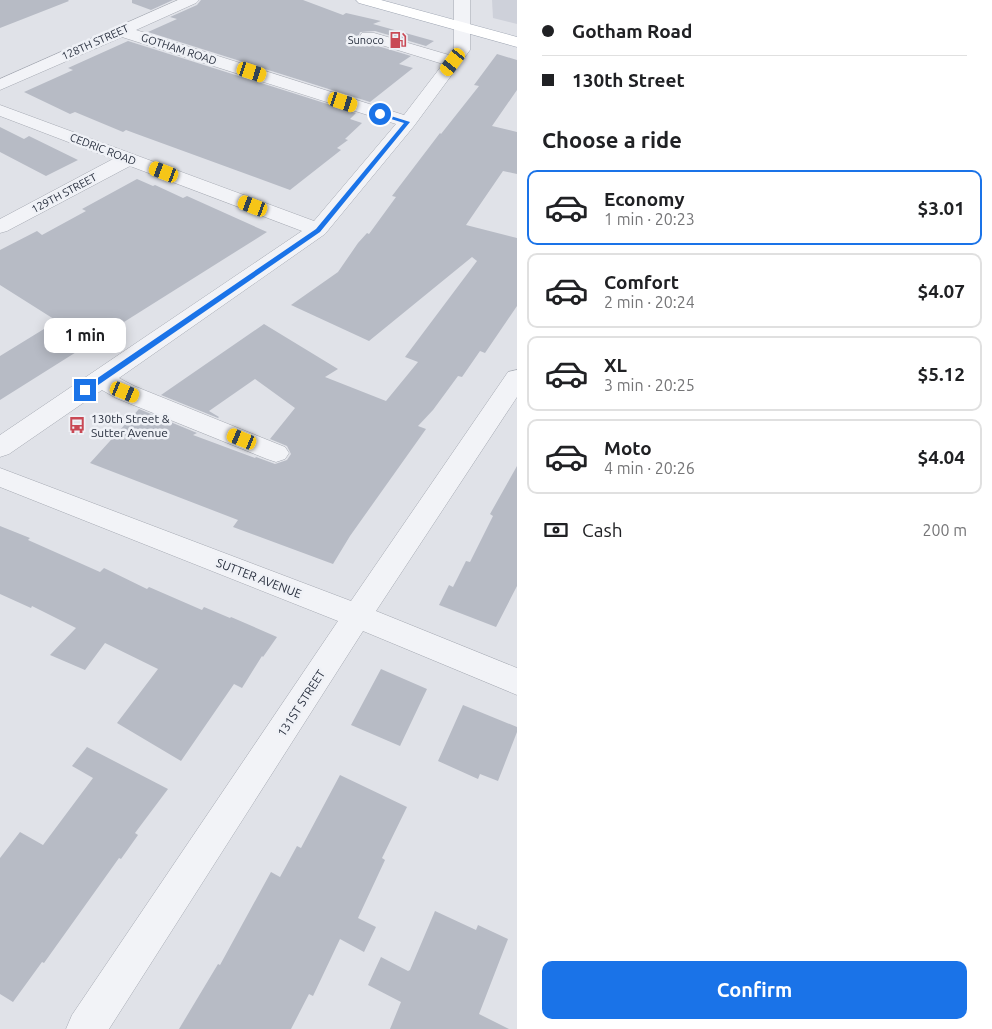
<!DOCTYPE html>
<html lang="en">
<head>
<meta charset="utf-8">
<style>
	body { margin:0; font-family:Ubuntu,sans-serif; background:#f6f6f6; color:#202124; height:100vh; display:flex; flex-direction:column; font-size:19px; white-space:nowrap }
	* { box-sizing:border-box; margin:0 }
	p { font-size:16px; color:#757577 }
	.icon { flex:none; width:28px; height:28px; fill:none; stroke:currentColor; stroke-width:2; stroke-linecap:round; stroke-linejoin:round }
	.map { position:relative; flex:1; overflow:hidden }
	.sheet { display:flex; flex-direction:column; background:#fff; width:475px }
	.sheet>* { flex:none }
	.guide { display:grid; align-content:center; height:110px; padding:0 25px; background:#fff }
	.end { position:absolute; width:22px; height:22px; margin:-11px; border:6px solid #1a73e8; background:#fff; box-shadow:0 0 0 2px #fff }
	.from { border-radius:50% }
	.bubble { position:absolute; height:35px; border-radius:10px; background:#fff; box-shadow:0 2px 12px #0003; font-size:16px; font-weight:600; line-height:35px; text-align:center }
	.car { position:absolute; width:15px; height:30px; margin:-15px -8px; border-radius:6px; box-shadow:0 0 4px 1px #0007; background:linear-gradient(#f5c518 24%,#345 0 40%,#f5c518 0 76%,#345 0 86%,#f5c518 0) }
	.guide b { display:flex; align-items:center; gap:18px; height:48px; font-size:19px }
	.guide b+b { border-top:1px solid #e0e0e0 }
	.guide i { width:12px; height:12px; background:#202124 }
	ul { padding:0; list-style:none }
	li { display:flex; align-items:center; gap:15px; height:75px; margin:0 10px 8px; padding:0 15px; border:2px solid #e0e0e0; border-radius:10px }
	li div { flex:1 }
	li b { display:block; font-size:19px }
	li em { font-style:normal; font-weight:600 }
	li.active { border-color:#1a73e8 }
	li>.icon { width:45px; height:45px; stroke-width:1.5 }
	h2 { padding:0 25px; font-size:22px; line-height:60px }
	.pay { display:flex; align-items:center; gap:12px; height:55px; padding:0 25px; font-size:19px }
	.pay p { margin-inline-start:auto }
	.cta { display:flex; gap:10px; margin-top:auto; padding:10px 25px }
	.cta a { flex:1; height:58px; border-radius:10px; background:#1a73e8; color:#fff; font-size:20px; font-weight:600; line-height:58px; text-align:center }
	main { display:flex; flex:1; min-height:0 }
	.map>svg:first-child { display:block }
	.built { fill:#ced1da }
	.building { fill:#b7bbc5 }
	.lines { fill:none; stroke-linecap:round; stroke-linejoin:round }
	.minor-casing { stroke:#a5a9b2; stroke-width:1 }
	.major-casing { stroke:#9fa6b3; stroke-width:1 }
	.minor { fill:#f2f3f7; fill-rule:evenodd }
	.major { fill:#fff; fill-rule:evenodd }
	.route { fill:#1a73e8 }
	.labels { text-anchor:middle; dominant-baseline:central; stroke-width:5; stroke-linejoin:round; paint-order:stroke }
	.far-poi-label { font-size:11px; fill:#29303f; stroke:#eff1f6; text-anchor:end }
	.far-street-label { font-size:11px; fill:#29303f; stroke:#eff1f6 }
	.poi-label { font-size:12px; fill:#29303f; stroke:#eff1f6; text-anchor:start }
	.street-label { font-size:12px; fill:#29303f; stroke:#eff1f6 }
</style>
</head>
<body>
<main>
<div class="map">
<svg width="517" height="1029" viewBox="0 0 517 1029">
	<rect width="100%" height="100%" fill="#e0e2e8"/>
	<!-- built -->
	<path class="built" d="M492 0H517V24L493 18Z"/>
	<!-- building -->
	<path class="building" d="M0 0H68L69 1 0 28Z
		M132 0H173L151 10 132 3Z
		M201 0H303L343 15 346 13 381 21 373 24 434 41 426 46 375 31 360 32 358 37 361 41 411 56 399 64 413 68 370 102 148 32 177 19 170 17 197 5Z
		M128 41 356 113 350 119 362 123 345 139 348 140 337 148 341 150 290 190 134 133 126 130 123 132 75 112 70 114 24 92 73 70 68 68Z
		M497 54 517 60V90L492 126 517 132V174L503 171 466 225 517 238V306L485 353 480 351 462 377 458 376 433 410 418 426 426 429 350 536 333 564 233 527 238 520 90 463 139 409 197 433 193 435 255 458 256 457 275 464 287 460 291 454 287 446 270 439 295 408 255 379 209 411 219 417 218 418 161 395 264 324 338 369 325 377 386 401 418 362 405 357 477 261 472 257 369 341 291 305 338 272 358 243 367 233 369 234 396 197 392 196 440 133 441 134 479 86 474 85Z
		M0 127 24 139 29 136 78 160 46 176 0 152Z
		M137 179 153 186 155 185 183 198 187 196 267 232 0 400V356L57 321 0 285V250L37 231 42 235 86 211 82 209Z
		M517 466V586L496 627 439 605 449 585 453 587 466 561 470 562 493 516 490 514Z
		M0 526 30 538 28 540 100 572 104 568 147 589 149 587 202 610 204 607 230 618 231 617 277 637 263 657 262 656 242 688 234 684 181 761 117 723 158 669 105 643 85 670 50 655 76 628 32 606 31 608 0 594Z
		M381 669 427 689 400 746 351 725Z
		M463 705 517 727V732L498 781 480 774 478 779 438 761Z
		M87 747 168 789 135 833 138 835 121 859 119 858 44 963 42 962 13 1002 0 994V858L20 832 43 845 93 778 72 766Z
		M340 775 407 807 382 858 385 860 358 918 376 927 364 952 340 939 313 996 309 994 291 1029H179L218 964 220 965 271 872 280 877 297 846 301 848Z
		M435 911 476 930 478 925 508 939 479 1014 509 1029H390L401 1002 368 985 381 957 408 971 410 970Z"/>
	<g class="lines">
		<!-- minor casing -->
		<g class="minor-casing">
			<path id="minor" d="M178 0H199L196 3 136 30 404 115 443 64 362 39 360 36 362 33H374L449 55 454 50V0H470V50L414 126 325 234 119 378 134 386 285 447 289 453 285 459 276 462 267 459 116 398 102 390 9 454 0 457V435L302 231 130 166 7 231 0 233V219L113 159 0 116V105L314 221 396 124 122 37 0 90V79Z
				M517 370V397L376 611 517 668V695L363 631 109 1029H66L72 1015 338 621 0 487V468L351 601 508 372Z"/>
		</g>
		<!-- major casing -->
		<g class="major-casing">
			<path id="major" d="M356 0H381L517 37V47L359 3Z"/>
		</g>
		<!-- minor -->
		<use href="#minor" class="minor"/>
		<!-- major -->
		<use href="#major" class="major"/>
	</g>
	<!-- route -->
	<path class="route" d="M378 112 410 122 320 232 88 392H83V388L316 229 404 123 378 115Z"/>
	<!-- icons -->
	<defs>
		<g id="fuel-bare" transform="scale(1.35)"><path d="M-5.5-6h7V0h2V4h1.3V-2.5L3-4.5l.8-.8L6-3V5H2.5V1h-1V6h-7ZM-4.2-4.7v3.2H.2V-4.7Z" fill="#c94955" stroke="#eff1f6" stroke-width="2.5" paint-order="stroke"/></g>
		<g id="bus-bare" transform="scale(1.35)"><path d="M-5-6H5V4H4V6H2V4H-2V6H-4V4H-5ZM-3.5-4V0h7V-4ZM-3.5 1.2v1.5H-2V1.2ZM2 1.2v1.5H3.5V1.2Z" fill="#c94955" stroke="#eff1f6" stroke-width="2.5" paint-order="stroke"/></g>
	</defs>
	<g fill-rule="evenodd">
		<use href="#fuel-bare" x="398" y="40"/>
		<use href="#bus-bare" x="77" y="425"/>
	</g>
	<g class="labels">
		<!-- far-poi labels -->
		<g class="far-poi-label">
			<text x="384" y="40">Sunoco</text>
		</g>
		<!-- far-street labels -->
		<g class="far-street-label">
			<text transform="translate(95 42) rotate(-24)">128TH STREET</text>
			<text transform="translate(179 49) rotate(18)">GOTHAM ROAD</text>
			<text transform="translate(103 149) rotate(21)">CEDRIC ROAD</text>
			<text transform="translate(64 193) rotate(-28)">129TH STREET</text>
		</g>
		<!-- poi labels -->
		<g class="poi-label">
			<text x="91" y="418">130th Street &amp;<tspan x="91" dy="14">Sutter Avenue</tspan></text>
		</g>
		<!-- street labels -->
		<g class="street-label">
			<text transform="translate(259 578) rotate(21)">SUTTER AVENUE</text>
			<text transform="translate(301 703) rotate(-57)">131ST STREET</text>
		</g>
	</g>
</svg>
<i class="end from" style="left:380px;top:114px"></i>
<i class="end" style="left:85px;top:390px"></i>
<div class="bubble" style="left:44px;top:318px;width:82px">1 min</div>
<i class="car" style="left:453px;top:62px;rotate:217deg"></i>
<i class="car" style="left:252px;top:72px;rotate:108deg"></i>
<i class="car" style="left:343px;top:102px;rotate:108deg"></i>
<i class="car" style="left:164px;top:172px;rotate:291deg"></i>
<i class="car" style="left:253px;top:206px;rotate:291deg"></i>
<i class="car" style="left:125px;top:392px;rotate:112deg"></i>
<i class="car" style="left:242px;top:439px;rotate:292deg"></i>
</div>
<section class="sheet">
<div class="guide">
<b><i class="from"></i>Gotham Road</b>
<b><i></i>130th Street</b>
</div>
<h2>Choose a ride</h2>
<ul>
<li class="active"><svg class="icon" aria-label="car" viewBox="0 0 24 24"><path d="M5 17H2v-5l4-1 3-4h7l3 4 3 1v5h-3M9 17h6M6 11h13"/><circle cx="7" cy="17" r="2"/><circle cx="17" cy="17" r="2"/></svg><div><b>Economy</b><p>1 min · 20:23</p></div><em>$3.01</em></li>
<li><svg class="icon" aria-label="car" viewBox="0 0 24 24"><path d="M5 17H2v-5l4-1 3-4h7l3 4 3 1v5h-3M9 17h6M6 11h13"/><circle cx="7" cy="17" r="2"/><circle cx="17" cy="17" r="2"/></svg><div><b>Comfort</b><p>2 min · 20:24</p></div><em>$4.07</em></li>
<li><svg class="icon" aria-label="car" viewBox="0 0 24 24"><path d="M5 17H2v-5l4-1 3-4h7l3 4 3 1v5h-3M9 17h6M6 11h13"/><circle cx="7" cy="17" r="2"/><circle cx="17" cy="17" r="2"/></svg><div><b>XL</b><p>3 min · 20:25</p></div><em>$5.12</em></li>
<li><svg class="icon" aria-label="car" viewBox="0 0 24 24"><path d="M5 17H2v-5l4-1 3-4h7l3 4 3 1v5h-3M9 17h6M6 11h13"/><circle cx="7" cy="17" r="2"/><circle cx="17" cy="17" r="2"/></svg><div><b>Moto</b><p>4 min · 20:26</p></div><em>$4.04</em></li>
</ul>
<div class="pay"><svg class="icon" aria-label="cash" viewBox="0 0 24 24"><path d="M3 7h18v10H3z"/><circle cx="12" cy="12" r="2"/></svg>Cash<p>200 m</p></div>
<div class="cta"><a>Confirm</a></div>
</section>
</main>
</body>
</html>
